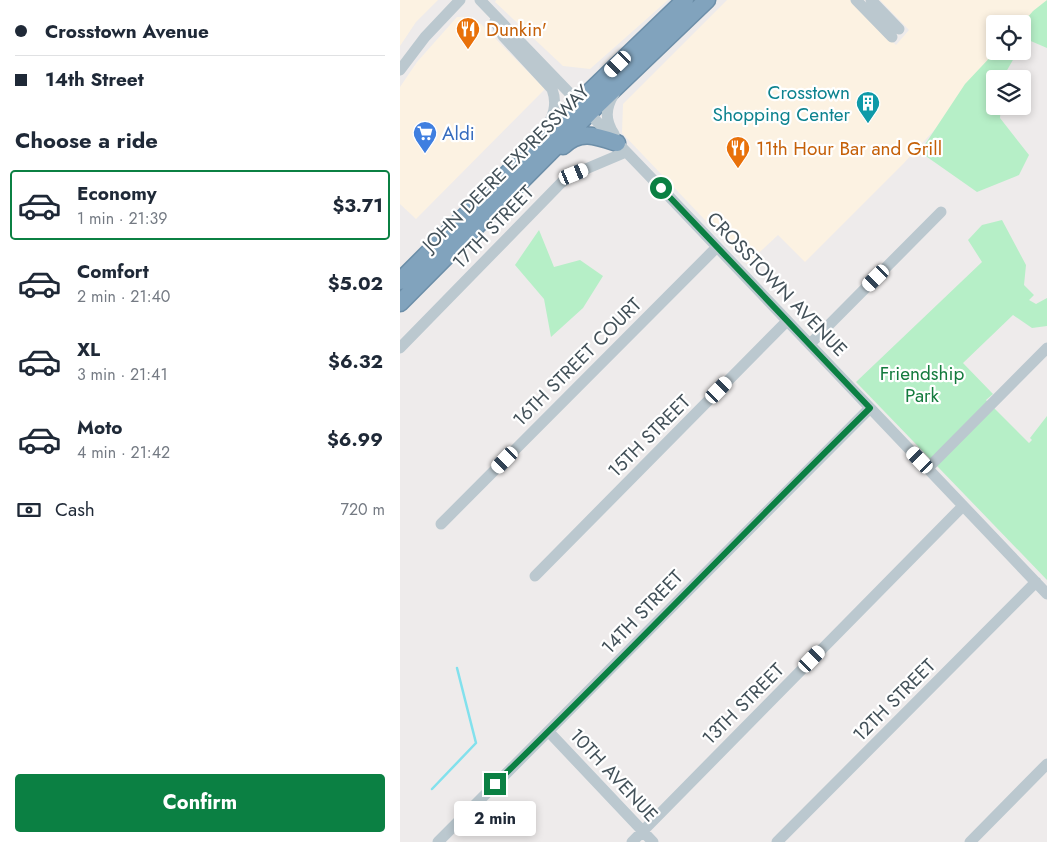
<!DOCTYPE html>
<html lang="en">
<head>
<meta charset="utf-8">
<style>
	body { margin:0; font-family:Jost,sans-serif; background:#f6f6f7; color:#1f2937; height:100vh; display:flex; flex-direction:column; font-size:19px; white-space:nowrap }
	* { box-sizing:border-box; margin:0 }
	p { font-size:16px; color:#747a83 }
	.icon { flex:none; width:28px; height:28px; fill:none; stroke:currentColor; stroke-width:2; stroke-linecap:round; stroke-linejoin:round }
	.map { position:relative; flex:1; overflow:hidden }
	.side { display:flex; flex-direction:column; background:#fff; width:400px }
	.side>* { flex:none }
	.hud { display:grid; align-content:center; height:110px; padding:0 15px; background:#fff }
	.tools { position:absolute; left:586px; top:15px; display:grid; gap:10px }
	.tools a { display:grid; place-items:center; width:45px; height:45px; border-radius:5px; background:#fff; box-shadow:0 2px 8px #0003; font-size:25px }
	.end { position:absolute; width:22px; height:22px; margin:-11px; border:6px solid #0b8043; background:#fff; box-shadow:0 0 0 2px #fff }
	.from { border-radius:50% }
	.bubble { position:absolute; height:35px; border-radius:5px; background:#fff; box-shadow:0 2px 8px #0003; font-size:16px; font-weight:700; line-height:35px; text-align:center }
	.car { position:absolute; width:15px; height:30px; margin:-15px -8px; border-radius:6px; box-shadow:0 0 4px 1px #0007; background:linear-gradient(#fff 24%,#345 0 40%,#fff 0 76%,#345 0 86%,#fff 0) }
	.hud b { display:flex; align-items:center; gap:18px; height:48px; font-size:19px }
	.hud b+b { border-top:1px solid #e0e1e3 }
	.hud i { width:12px; height:12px; background:#1f2937 }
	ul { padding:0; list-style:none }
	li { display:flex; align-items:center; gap:15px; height:70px; margin:0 10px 8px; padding:0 5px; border:2px solid transparent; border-radius:5px }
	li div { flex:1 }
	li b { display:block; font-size:19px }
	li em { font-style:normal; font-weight:700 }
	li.current { border-color:#0b8043 }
	li>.icon { width:45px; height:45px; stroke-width:1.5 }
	h2 { padding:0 15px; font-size:22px; line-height:60px }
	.pay { display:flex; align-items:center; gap:12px; height:55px; padding:0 15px; font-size:19px }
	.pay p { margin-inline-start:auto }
	.button { display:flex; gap:10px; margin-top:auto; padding:10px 15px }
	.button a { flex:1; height:58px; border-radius:5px; background:#0b8043; color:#fff; font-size:20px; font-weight:700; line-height:58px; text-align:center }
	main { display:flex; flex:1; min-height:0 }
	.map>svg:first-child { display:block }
	.commercial { fill:#fcf2e2 }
	.green { fill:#b6efc7 }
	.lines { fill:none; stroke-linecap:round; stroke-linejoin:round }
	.stream { stroke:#82e1ed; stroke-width:2.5 }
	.highway-casing { stroke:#6c8ea8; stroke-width:19 }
	.minor { stroke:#bbc8cf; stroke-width:11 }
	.highway { stroke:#81a3bd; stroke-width:16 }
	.route { stroke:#0b8043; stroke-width:6 }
	.labels { text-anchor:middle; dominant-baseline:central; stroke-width:4.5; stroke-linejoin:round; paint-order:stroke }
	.food-label { font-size:19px; fill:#c56008; stroke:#fff; text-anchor:start }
	.culture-label { font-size:19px; fill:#0d838f; stroke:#fff; text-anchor:end }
	.shop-label { font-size:19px; fill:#366cbe; stroke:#fff; text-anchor:start }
	.street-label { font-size:19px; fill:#435159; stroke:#fff }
	.park-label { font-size:19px; fill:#147b3e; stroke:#fff }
</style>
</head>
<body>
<main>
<section class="side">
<div class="hud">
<b><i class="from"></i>Crosstown Avenue</b>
<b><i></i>14th Street</b>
</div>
<h2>Choose a ride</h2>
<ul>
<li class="current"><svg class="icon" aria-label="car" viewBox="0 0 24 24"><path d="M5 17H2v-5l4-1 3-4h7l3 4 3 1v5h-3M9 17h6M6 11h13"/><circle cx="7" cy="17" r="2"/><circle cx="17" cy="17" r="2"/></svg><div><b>Economy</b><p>1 min · 21:39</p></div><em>$3.71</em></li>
<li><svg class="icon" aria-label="car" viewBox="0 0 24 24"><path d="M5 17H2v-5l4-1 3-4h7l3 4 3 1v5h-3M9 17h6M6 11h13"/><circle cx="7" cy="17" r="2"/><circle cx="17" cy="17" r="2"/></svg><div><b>Comfort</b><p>2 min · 21:40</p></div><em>$5.02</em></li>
<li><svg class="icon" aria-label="car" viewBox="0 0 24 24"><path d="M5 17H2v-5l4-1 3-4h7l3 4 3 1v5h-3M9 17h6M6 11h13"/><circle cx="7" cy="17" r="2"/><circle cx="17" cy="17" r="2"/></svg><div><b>XL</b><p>3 min · 21:41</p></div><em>$6.32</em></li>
<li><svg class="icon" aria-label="car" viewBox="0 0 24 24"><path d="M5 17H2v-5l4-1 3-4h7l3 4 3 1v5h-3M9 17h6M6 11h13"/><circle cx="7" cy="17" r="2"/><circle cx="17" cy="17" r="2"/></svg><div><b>Moto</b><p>4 min · 21:42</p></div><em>$6.99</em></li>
</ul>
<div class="pay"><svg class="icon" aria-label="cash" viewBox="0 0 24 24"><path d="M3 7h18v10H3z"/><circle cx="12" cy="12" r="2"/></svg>Cash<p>720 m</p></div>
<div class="button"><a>Confirm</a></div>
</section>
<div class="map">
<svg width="647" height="842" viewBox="0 0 647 842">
	<rect width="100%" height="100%" fill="#eeebeb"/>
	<!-- commercial -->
	<path class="commercial" d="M0 0H38L16 22 0 46Z
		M96 0H268L190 69 163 66 95 2Z
		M327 0H450L496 45 509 30 480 0H647V9L622 24H595V51H607L503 164 405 262 378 235 347 264 222 133 223 104Z
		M57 17H66L81 24 145 89 16 219 0 204V87L17 62Z"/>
	<!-- green -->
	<path class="green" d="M647 0V48L626 39 623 45 622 24 633 11Z
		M596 51H618L602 79H595V106H601L600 118 629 155 619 175 577 192 520 152 565 84Z
		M602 220 626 265 624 285 634 295 629 300 636 304 647 298V326L632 328 613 315 563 363 593 394 586 400 629 443 632 440 630 438 647 416V580L456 382 582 262 568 240 582 225Z
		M139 230 154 267 180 260 203 276 183 308 151 337 144 299 115 265Z"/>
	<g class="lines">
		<!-- stream -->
		<path class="stream" d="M32 789 76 743 57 668"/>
		<!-- highway casing -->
		<g class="highway-casing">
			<path id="highway" d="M163 146C180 129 197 136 217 143
				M0 281 179 102 285 0
				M0 303 189 113 307 0"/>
		</g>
		<!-- minor -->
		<path class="minor" d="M80 0 261 188 647 594
			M456 0 492 37
			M471 0 499 29
			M95 21 103 36 152 89C158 105 153 116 145 131
			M0 70 25 37 60 0
			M214 134C205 120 205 109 214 94
			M410 344 541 212
			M0 348 161 183 174 174 226 152
			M528 468 647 348
			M41 524 317 247
			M135 576 387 321
			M149 732 253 842
			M38 842 470 408
			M232 842 563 506
			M377 842 636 582
			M570 842 647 764"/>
		<!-- highway -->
		<use href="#highway" class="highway"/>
	</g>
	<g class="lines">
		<!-- route -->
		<path class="route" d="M95 784C222 660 344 532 470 408L261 188"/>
	</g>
	<!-- icons -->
	<defs>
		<g id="restaurant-pin" transform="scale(1.25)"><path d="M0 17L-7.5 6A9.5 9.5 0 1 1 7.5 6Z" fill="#e8710a" stroke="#fff"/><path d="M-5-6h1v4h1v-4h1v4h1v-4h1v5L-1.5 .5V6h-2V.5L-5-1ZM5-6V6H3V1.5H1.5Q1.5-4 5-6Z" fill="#fff"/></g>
		<g id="building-pin" transform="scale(1.25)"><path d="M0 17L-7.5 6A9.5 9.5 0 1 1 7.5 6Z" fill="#0f9aa8" stroke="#fff"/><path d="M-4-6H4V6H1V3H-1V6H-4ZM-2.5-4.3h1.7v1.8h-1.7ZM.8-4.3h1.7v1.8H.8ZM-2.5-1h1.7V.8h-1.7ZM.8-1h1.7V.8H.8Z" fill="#fff"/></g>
		<g id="supermarket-pin" transform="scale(1.25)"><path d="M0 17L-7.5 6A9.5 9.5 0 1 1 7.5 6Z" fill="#3f7fe0" stroke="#fff"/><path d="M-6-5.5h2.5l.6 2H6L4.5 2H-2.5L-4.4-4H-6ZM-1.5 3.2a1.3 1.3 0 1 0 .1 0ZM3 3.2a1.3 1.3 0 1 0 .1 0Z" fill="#fff"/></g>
	</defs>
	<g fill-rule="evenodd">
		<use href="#restaurant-pin" x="68" y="29"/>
		<use href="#building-pin" x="468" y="103"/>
		<use href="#supermarket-pin" x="25" y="133"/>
		<use href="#restaurant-pin" x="338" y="148"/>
	</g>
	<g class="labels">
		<!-- food labels -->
		<g class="food-label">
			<text x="86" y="29">Dunkin'</text>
			<text x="356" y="148">11th Hour Bar and Grill</text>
		</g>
		<!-- culture labels -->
		<g class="culture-label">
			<text x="450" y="92">Crosstown<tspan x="450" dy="22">Shopping Center</tspan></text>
		</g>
		<!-- shop labels -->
		<g class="shop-label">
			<text x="42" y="133">Aldi</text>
		</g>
		<!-- street labels -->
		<g class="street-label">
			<text transform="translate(106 168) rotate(-45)">JOHN DEERE EXPRESSWAY</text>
			<text transform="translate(93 227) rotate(-46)">17TH STREET</text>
			<text transform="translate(377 284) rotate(46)">CROSSTOWN AVENUE</text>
			<text transform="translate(177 362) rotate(-45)">16TH STREET COURT</text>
			<text transform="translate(249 436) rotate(-45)">15TH STREET</text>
			<text transform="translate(242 612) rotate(-46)">14TH STREET</text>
			<text transform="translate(494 700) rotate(-45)">12TH STREET</text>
			<text transform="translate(343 704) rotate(-45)">13TH STREET</text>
			<text transform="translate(214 775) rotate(47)">10TH AVENUE</text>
		</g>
		<!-- park labels -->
		<g class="park-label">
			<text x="522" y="373">Friendship<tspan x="522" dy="22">Park</tspan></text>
		</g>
	</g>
</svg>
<div class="tools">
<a><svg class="icon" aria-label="locate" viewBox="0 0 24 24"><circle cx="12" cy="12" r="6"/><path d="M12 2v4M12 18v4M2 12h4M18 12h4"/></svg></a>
<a><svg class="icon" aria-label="layers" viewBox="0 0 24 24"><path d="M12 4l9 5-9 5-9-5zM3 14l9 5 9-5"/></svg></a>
</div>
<i class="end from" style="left:261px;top:188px"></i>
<i class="end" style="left:95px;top:784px"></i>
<div class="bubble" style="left:54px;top:801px;width:82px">2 min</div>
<i class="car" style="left:218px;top:64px;rotate:226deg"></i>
<i class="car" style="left:174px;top:174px;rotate:68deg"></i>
<i class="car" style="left:476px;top:278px;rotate:225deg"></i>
<i class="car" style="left:319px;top:390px;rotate:44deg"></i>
<i class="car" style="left:105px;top:460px;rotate:224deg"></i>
<i class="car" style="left:520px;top:460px;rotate:316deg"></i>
<i class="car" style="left:412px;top:659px;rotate:44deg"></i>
</div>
</main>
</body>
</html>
